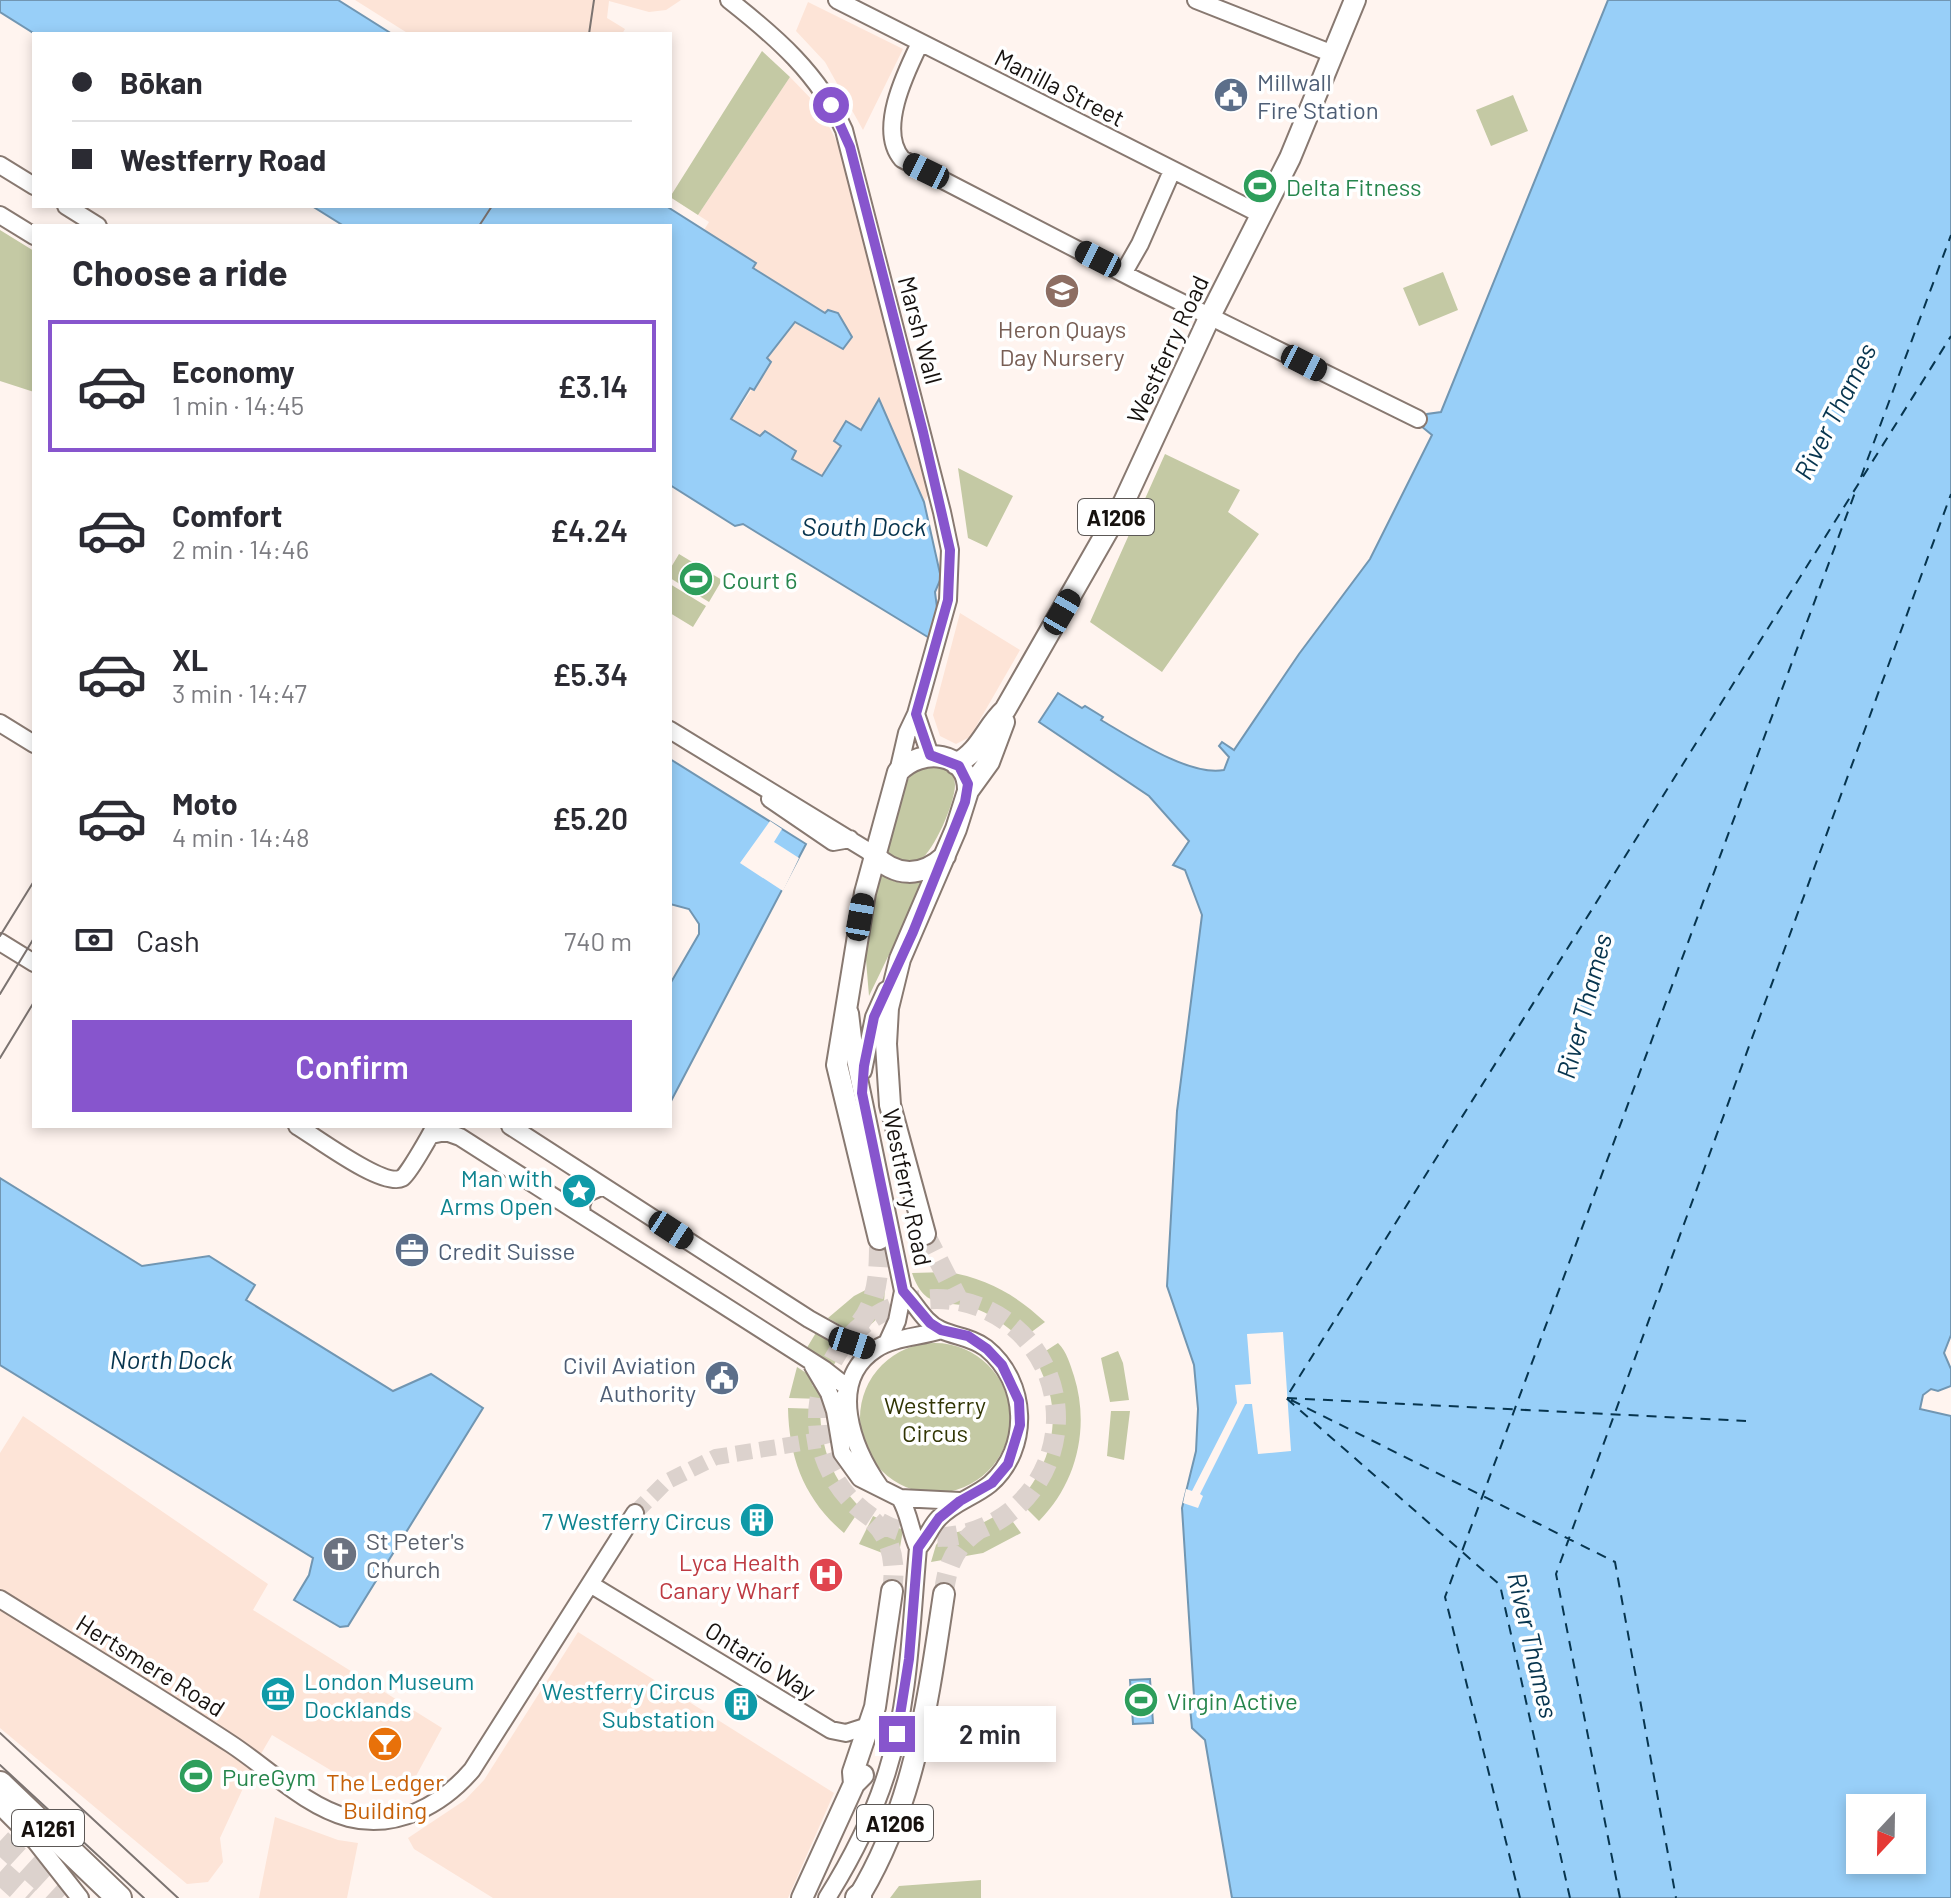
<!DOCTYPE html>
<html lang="en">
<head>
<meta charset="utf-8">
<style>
	body { margin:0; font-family:Barlow,sans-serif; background:#f7f7f7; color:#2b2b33; height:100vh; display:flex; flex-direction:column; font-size:30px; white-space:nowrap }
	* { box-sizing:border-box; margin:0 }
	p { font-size:26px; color:#7c7c81 }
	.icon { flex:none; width:44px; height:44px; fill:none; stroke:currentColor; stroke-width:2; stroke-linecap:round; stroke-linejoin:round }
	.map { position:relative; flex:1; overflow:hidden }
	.sheet { position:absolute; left:32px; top:224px; width:640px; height:904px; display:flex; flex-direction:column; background:#fff; border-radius:0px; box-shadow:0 4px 12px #0003 }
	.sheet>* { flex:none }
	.banner { position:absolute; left:32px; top:32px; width:640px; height:176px; border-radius:0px; box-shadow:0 4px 12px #0003; display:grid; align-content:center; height:176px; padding:0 40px; background:#fff }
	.needle { width:52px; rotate:202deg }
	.controls { position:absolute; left:1846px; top:1794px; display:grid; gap:16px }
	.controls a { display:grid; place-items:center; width:80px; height:80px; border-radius:0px; background:#fff; box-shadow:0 4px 12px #0003; font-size:40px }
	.end { position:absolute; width:36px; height:36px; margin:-18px; border:10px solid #8755cd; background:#fff; box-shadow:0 0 0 4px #fff }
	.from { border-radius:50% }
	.bubble { position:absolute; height:56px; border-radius:0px; background:#fff; box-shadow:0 4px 12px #0003; font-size:26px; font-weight:600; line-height:56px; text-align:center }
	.car { position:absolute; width:24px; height:48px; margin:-24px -12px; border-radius:10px; box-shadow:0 0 6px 2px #0007; background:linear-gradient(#222 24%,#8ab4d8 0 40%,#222 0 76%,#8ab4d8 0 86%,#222 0) }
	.banner b { display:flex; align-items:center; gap:28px; height:76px; font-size:30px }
	.banner b+b { border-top:2px solid #e1e1e2 }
	.banner i { width:20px; height:20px; background:#2b2b33 }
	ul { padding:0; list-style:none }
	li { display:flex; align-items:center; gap:24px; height:132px; margin:0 16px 12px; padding:0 24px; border:4px solid transparent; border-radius:0px }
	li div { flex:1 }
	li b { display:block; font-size:30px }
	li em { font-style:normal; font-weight:600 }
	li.on { border-color:#8755cd }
	li>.icon { width:72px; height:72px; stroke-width:1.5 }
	h2 { padding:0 40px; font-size:36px; line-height:96px }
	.pay { display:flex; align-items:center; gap:20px; height:88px; padding:0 40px; font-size:30px }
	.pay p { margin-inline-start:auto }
	.primary-button { display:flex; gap:16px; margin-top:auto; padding:16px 40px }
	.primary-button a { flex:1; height:92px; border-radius:0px; background:#8755cd; color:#fff; font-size:32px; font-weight:600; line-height:92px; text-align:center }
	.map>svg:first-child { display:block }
	.built { fill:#fde4d7 }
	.green { fill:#c4c9a4 }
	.water { fill:#98cff8; stroke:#7196b2; stroke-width:2; fill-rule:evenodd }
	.pier { fill:#fff4ef }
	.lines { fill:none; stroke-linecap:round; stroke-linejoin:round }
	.ferry { stroke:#07354f; stroke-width:2; stroke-dasharray:10 8; stroke-linecap:butt }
	.minor-tunnel { stroke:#dcd2cd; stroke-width:16; stroke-dasharray:16 8; stroke-linecap:butt }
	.major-tunnel { stroke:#dcd2cd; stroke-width:20; stroke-dasharray:20 10; stroke-linecap:butt }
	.highway-tunnel { stroke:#dcd2cd; stroke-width:24; stroke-dasharray:24 12; stroke-linecap:butt }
	.minor-casing { stroke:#887971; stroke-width:20 }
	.major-casing { stroke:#887971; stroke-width:24 }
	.highway-casing { stroke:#887971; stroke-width:28 }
	.minor { stroke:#fff; stroke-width:16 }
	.major { stroke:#fff; stroke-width:20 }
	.highway { stroke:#fff; stroke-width:24 }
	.tram { stroke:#7c7471; stroke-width:2 }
	.route { stroke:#8755cd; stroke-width:10 }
	.labels { text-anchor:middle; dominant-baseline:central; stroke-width:7; stroke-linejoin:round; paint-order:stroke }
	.shield { fill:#fff; stroke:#5c5856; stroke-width:2 }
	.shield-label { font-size:22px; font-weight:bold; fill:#16110e }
	.service-label { font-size:24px; fill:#4e5e75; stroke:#fff; text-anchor:start }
	.street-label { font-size:24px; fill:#16110e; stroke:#fff }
	.leisure-label { font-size:24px; fill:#27864d; stroke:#fff; text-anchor:start }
	.education-label { font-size:24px; fill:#785e54; stroke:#fff }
	.culture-label { font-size:24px; fill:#0d838f; stroke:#fff; text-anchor:end }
	.park-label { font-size:24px; fill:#323605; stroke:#fff }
	.worship-label { font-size:24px; fill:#5b616d; stroke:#fff; text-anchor:start }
	.health-label { font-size:24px; fill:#be3a42; stroke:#fff; text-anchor:end }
	.food-label { font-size:24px; fill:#c56008; stroke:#fff }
	.water-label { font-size:26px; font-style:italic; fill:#07354f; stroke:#fff }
</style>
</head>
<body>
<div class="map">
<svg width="1951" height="1898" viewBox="0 0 1951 1898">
	<rect width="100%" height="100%" fill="#fff4ef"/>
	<!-- built -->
	<path class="built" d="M355 0H681L666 10 649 12 609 1 607 18 625 29 622 34H409Z
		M808 2 903 49 863 130 825 62 796 31Z
		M790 77 819 107 838 144 928 495 924 502 878 401 861 430 846 422 841 446 822 476 791 459 764 431 760 436 731 420 771 362 767 359 795 322 843 349 833 313 826 314 753 267 755 263 704 230 709 222 698 215Z
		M960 613 1020 650 970 737 956 744 940 736 933 715Z
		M23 1416 268 1584 253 1610 442 1728 416 1776 352 1783 272 1735 251 1771 220 1838 223 1862 208 1882 187 1884 0 1728V1453Z
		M578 1632 834 1793 788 1898H493L414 1849 408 1838 465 1800 484 1780Z
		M275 1817 338 1840 358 1843 347 1898H259Z"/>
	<!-- green -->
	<path class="green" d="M762 51 790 77 698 215 670 197Z
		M1513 95 1528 131 1491 146 1476 110Z
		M0 230 34 251V392L0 381Z
		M1443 272 1458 310 1419 326 1403 288Z
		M1165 454 1240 490 1228 512 1259 534 1162 672 1090 622Z
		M958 468 1013 496 987 547 968 538Z
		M679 554 722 580 709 602 670 578V569Z
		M670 584 706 606 693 627 670 613Z
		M941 764C948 770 955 775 955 785 955 803 934 851 920 860H898L885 850 906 783 917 765Z
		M880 873C894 885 910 886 927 876L869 996 865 948Z
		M947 1272C987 1278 1016 1295 1045 1322L1022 1339C1008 1328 996 1317 979 1310 947 1297 926 1314 912 1273Z
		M883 1281C889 1304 878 1331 850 1331L828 1318 854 1296Z
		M817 1331 844 1348 832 1368 805 1351Z
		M860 1418a75 75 0 1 1 150 0a75 75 0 1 1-150 0Z
		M1058 1343C1067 1352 1070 1364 1074 1376 1090 1427 1077 1483 1039 1521L1019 1501C1046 1471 1060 1430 1049 1391 1046 1379 1037 1367 1038 1356Z
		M1118 1351 1123 1363 1129 1400 1110 1402 1101 1358Z
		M797 1367C810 1375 823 1383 822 1399L789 1398Z
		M788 1408 820 1409C821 1449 832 1480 861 1508L844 1533C805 1500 789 1459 788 1408Z
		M1111 1411H1130L1124 1460 1107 1456Z
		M1005 1511 1021 1533 983 1553 931 1562 936 1545 944 1535 971 1529Z
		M873 1516 903 1530 898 1559 859 1544Z
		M981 1880V1898H890L899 1886Z"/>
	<!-- water -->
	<path class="water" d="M0 0H338L392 34H35L0 12Z
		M1608 0H1951V1335L1944 1353 1951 1369V1386L1938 1391 1931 1389 1923 1395 1920 1409 1951 1416V1898H1232L1205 1740 1192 1728 1189 1697 1194 1696 1182 1508 1196 1451 1198 1409 1194 1365 1167 1286 1177 1111 1202 915 1185 870 1173 865 1189 841 1149 796 1039 722 1058 693 1082 708 1085 706 1103 717 1101 720C1130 737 1190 777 1224 770L1229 757 1219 746 1222 742 1234 750 1299 654 1370 559 1432 435 1421 426 1427 414 1441 412ZM1860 1808H1912V1860H1860Z
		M312 206H666L756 263 753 268 825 313 828 310 838 313 852 337 843 349 795 322 767 358 771 362 754 390 750 388 731 419 760 436 765 431 796 451 792 459 822 476 841 446 834 441 846 421 861 430 879 399 924 502 941 578 935 592 937 608 931 639 743 524 735 526 670 485V226H344Z
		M670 759 806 844 670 1103V984L699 934V924L689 909 670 904Z
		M0 1178 142 1266 209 1256 255 1285 246 1300 393 1391 431 1374 483 1408 348 1626 340 1627 294 1600 309 1575 313 1558 0 1365Z
		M1150 1679 1153 1723 1133 1724 1130 1680Z"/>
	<!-- pier -->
	<path class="pier" d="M770 821 782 829 774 842 799 858 783 891 740 863Z
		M1283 1332 1291 1451 1258 1454 1252 1404H1245L1200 1494 1203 1496 1198 1508 1183 1503 1186 1489 1192 1491 1237 1403 1235 1385 1251 1384 1247 1334Z"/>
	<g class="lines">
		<!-- ferry -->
		<path class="ferry" d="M1861 477 1951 235
			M1287 1398 1746 1421
			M1291 1400 1615 1562 1676 1898
			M1520 1898 1445 1597 1856 490
			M1570 1898 1500 1585 1286 1398 1951 336
			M1620 1898 1556 1574 1951 494"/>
		<!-- minor-tunnel -->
		<path class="minor-tunnel" d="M635 1513 666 1482 716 1457 820 1440"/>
		<!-- major-tunnel -->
		<path class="major-tunnel" d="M925 1234 959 1301
			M818 1418a119 119 0 1 1 238 0a119 119 0 1 1-238 0Z
			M860 1323C879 1299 879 1268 879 1239
			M873 1521C893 1540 896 1565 892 1591
			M944 1594C946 1567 955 1546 978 1530"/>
		<!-- highway-tunnel -->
		<path class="highway-tunnel" d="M0 1841 62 1898
			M0 1872 29 1898"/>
		<!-- minor casing -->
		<g class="minor-casing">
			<path id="minor" d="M729 0C776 37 819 74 844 130L942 512 950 550 948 600 916 714 907 733 898 772
				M837 0 1262 215
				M1196 0 1333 54
				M920 43C906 72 877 130 902 159L1136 280 1418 419
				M0 165 34 186
				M66 206 98 226
				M0 215 34 236
				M1124 272 1140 244 1172 171
				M916 714 930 755
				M0 723 34 744
				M670 730 873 854
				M770 799 833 842 850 839
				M0 942 34 963
				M850 1013 856 1064 903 1291 897 1321 887 1343
				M863 1071 874 1017 886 990
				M297 1126C316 1137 383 1188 402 1178 408 1175 431 1134 435 1126
				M510 1126 809 1319 852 1343 874 1350
				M431 1135 446 1132 460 1137 825 1370 848 1388
				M582 1214 581 1206 585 1194 603 1186
				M903 1291C916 1303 923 1322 941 1330 957 1337 971 1337 986 1348 1028 1382 1031 1448 990 1484 974 1497 954 1502 939 1518 930 1527 927 1539 918 1548
				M813 1366 829 1393 835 1411
				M848 1391 835 1411 842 1453 860 1478 900 1498 960 1501
				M880 1487C853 1449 826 1381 876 1349 894 1337 921 1337 941 1330
				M590 1584 831 1730 846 1733 871 1725
				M0 1599C77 1647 155 1694 231 1744 269 1769 305 1806 349 1818 396 1830 442 1805 472 1770L635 1513
				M0 1806 36 1842 80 1898
				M827 1898C852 1858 873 1817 887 1772 910 1699 911 1623 918 1548 910 1531 910 1515 900 1498"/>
		</g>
		<!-- major casing -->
		<g class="major-casing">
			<path id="major" d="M956 764C981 751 986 727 1005 710L1124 502 1210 316 1290 158 1355 0
				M873 854C895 877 921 878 945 856
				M925 1234 890 1105 886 1044 888 1008 900 959 956 829 968 791 989 762 1004 722
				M879 1239 837 1065 865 893 898 772C921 747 969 751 968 791
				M854 1784 853 1772 875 1707 892 1591
				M802 1898 854 1784 863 1775
				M858 1898C915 1805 928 1700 944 1594"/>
		</g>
		<!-- highway casing -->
		<g class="highway-casing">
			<path id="highway" d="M0 1784 119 1898
				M858 1898 859 1897"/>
		</g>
		<!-- minor -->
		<use href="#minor" class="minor"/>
		<!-- major -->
		<use href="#major" class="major"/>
		<!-- highway -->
		<use href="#highway" class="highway"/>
		<!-- tram -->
		<path class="tram" d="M589 34 594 0
			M479 226 492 206
			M0 936 34 881
			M0 994 34 938
			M0 1058 34 1002
			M0 1733 178 1898
			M0 1765 144 1898"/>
	</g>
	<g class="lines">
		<!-- route -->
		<path class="route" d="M831 105 850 147 923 432 950 550 948 600 916 714 930 755 959 766 968 784 965 802 913 932 874 1017 864 1066 862 1093 903 1291 930 1323 941 1330 968 1336 987 1349 1002 1365 1019 1401 1020 1425 1008 1464 992 1483 960 1501 939 1518 918 1548 909 1659 897 1734"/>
	</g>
	<!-- icons -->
	<defs>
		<g id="civic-disc" transform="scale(1.8)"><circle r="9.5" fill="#5c6f8a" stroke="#fff"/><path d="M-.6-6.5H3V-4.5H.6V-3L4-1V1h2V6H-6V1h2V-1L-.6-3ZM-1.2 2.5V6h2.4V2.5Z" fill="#fff"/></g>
		<g id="stadium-disc" transform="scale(1.8)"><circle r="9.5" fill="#2e9e5b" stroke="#fff"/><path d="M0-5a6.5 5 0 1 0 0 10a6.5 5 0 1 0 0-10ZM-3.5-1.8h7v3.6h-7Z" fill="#fff"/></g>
		<g id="school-disc" transform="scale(1.8)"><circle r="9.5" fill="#8d6e63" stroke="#fff"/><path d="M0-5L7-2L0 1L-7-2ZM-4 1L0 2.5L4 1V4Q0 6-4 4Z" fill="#fff"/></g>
		<g id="sight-disc" transform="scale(1.8)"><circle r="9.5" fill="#0f9aa8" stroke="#fff"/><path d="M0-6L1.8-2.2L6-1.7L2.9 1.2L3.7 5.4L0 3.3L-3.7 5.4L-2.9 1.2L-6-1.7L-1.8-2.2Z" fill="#fff"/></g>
		<g id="office-disc" transform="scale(1.8)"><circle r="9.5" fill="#5c6f8a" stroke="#fff"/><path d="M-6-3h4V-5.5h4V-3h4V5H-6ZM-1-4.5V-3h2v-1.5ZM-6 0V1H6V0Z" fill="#fff"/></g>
		<g id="building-disc" transform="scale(1.8)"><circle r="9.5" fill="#0f9aa8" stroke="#fff"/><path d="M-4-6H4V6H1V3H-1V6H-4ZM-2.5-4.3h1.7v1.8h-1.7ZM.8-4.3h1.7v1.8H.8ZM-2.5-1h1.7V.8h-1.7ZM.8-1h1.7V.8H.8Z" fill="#fff"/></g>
		<g id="church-disc" transform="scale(1.8)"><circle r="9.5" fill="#6b7280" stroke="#fff"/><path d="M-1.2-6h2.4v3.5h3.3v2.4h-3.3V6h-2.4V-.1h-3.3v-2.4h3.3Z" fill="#fff"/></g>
		<g id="hospital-disc" transform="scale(1.8)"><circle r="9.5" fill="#e0444e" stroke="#fff"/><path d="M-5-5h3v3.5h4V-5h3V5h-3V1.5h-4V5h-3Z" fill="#fff"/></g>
		<g id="museum-disc" transform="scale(1.8)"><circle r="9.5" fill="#0f9aa8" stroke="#fff"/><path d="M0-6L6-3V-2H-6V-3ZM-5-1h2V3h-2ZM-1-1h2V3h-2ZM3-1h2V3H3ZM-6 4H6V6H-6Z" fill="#fff"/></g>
		<g id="bar-disc" transform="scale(1.8)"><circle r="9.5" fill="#e8710a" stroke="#fff"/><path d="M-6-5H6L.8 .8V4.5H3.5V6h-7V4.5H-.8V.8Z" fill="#fff"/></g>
	</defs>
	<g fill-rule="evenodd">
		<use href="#civic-disc" x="1231" y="95"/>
		<use href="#stadium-disc" x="1260" y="186"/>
		<use href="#school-disc" x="1062" y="291"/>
		<use href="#stadium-disc" x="696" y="579"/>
		<use href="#sight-disc" x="579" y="1191"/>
		<use href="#office-disc" x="412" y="1250"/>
		<use href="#civic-disc" x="722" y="1378"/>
		<use href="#building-disc" x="757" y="1520"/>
		<use href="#church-disc" x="340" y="1554"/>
		<use href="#hospital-disc" x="826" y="1575"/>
		<use href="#museum-disc" x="278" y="1694"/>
		<use href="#stadium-disc" x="1141" y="1700"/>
		<use href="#building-disc" x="741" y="1704"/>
		<use href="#bar-disc" x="385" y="1744"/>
		<use href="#stadium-disc" x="196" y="1776"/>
	</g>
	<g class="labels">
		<!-- shield labels -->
		<g class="shield">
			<rect x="1078" y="499" width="76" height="36" rx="6"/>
			<rect x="857" y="1805" width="76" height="36" rx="6"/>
			<rect x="12" y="1810" width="72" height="36" rx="6"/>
		</g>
		<g class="shield-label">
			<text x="1116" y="517">A1206</text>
			<text x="895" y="1823">A1206</text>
			<text x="48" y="1828">A1261</text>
		</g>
		<!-- service labels -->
		<g class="service-label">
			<text x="1257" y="81">Millwall<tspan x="1257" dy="28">Fire Station</tspan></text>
			<text x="438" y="1250">Credit Suisse</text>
			<text x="696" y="1364" text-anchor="end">Civil Aviation<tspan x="696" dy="28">Authority</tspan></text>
		</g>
		<!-- street labels -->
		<g class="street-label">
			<text transform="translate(1060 87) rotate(27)">Manilla Street</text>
			<text transform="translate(921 330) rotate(75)">Marsh Wall</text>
			<text transform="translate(1167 349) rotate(-65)">Westferry Road</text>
			<text transform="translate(908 1187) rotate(78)">Westferry Road</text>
			<text transform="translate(761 1660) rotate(32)">Ontario Way</text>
			<text transform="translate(151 1665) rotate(32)">Hertsmere Road</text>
		</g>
		<!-- leisure labels -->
		<g class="leisure-label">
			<text x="1286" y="186">Delta Fitness</text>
			<text x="722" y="579">Court 6</text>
			<text x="1167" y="1700">Virgin Active</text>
			<text x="222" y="1776">PureGym</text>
		</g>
		<!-- education labels -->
		<g class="education-label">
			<text x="1062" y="328">Heron Quays<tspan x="1062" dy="28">Day Nursery</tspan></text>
		</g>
		<!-- culture labels -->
		<g class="culture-label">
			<text x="553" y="1177">Man with<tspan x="553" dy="28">Arms Open</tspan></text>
			<text x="731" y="1520">7 Westferry Circus</text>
			<text x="304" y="1680" text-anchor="start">London Museum<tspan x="304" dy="28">Docklands</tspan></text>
			<text x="715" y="1690">Westferry Circus<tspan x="715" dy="28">Substation</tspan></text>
		</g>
		<!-- park labels -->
		<g class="park-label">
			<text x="935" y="1404">Westferry<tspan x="935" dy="28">Circus</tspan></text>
		</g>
		<!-- worship labels -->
		<g class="worship-label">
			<text x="366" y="1540">St Peter's<tspan x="366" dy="28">Church</tspan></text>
		</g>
		<!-- health labels -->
		<g class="health-label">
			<text x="800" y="1561">Lyca Health<tspan x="800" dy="28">Canary Wharf</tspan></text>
		</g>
		<!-- food labels -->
		<g class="food-label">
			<text x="385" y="1781">The Ledger<tspan x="385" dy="28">Building</tspan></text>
		</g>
		<!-- water labels -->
		<g class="water-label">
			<text transform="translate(1834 411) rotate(-63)">River Thames</text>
			<text x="864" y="525">South Dock</text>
			<text transform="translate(1583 1006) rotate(-75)">River Thames</text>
			<text x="171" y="1358">North Dock</text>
			<text transform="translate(1534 1645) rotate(77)">River Thames</text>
		</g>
	</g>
</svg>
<div class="controls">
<a><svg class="needle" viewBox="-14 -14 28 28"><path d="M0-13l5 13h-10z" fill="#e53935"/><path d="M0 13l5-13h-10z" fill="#7c7c81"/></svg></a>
</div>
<i class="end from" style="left:831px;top:105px"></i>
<i class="end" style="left:897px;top:1734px"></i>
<div class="bubble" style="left:924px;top:1706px;width:132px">2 min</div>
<i class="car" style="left:926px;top:171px;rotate:296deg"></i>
<i class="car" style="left:1098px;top:259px;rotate:297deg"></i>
<i class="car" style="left:1304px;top:363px;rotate:117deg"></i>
<i class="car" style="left:1062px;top:612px;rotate:30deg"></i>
<i class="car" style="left:860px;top:917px;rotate:10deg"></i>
<i class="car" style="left:671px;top:1230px;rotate:123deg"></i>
<i class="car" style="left:852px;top:1343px;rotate:108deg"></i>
<div class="banner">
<b><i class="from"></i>Bōkan</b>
<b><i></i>Westferry Road</b>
</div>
<section class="sheet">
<h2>Choose a ride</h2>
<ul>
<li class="on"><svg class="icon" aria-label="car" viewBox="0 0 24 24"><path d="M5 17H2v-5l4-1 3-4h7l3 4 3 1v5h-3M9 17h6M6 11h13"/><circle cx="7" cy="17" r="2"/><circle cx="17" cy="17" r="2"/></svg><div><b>Economy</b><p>1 min · 14:45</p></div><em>£3.14</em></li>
<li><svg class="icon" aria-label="car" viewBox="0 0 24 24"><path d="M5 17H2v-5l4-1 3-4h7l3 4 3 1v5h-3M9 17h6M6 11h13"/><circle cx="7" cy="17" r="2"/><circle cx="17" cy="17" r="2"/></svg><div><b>Comfort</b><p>2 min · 14:46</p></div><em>£4.24</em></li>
<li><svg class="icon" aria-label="car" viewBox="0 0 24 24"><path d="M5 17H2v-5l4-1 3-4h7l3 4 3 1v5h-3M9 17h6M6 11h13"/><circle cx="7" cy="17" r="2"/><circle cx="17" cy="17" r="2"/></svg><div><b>XL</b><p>3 min · 14:47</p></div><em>£5.34</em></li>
<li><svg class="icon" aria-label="car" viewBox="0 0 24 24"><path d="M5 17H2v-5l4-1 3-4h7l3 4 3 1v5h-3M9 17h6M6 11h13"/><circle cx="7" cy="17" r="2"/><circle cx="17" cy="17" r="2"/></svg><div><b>Moto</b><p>4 min · 14:48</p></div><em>£5.20</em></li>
</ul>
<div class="pay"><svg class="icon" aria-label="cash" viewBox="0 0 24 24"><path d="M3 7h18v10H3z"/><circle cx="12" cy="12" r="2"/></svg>Cash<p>740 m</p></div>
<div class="primary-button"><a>Confirm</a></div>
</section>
</div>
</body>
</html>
